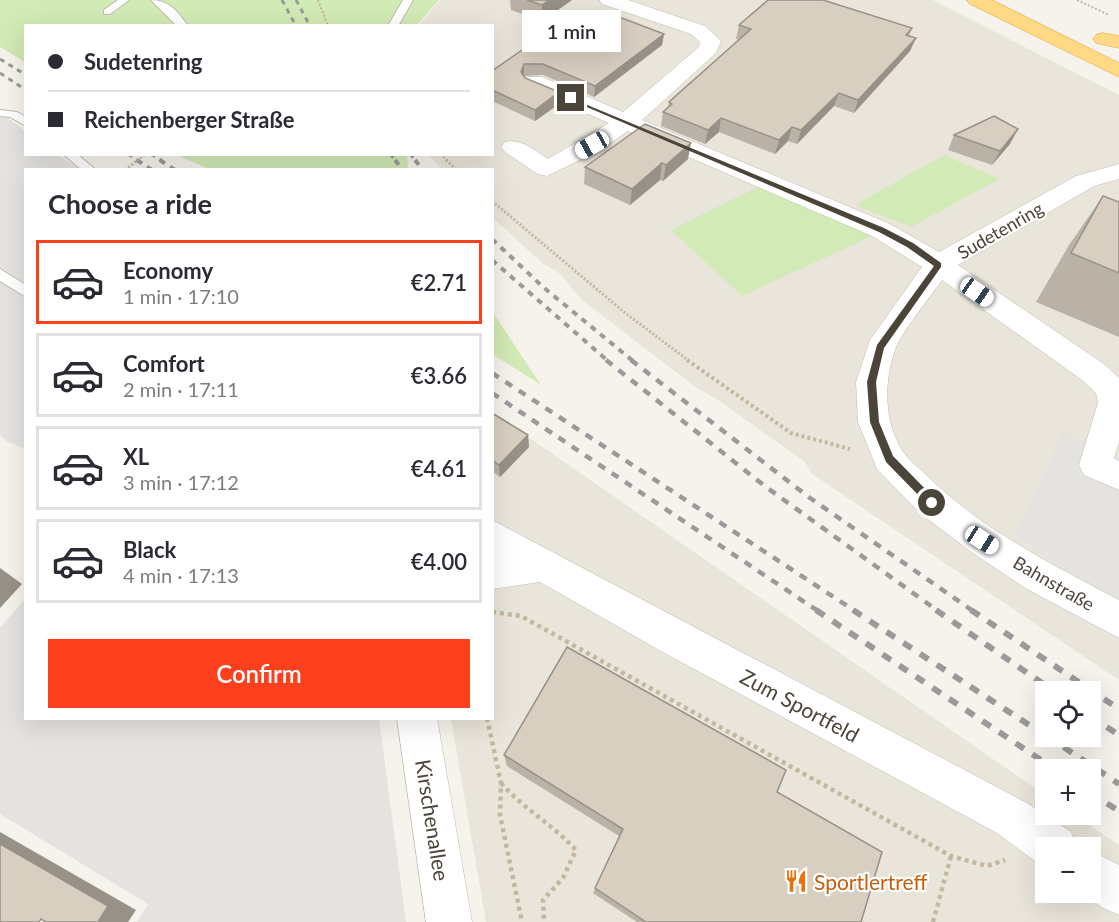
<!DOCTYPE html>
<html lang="en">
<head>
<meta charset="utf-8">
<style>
	body { margin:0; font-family:Lato,sans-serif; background:#f2f2f3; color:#2b2b33; height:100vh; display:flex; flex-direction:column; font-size:22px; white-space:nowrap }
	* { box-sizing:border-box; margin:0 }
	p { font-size:20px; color:#7c7c81 }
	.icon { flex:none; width:33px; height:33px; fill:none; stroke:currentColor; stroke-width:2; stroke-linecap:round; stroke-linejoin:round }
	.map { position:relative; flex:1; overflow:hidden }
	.drawer { position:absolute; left:24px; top:168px; width:470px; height:552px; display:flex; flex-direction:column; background:#fff; border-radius:0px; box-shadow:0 6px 24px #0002 }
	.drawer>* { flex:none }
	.hud { position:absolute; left:24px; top:24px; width:470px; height:132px; border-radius:0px; box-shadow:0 6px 24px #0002; display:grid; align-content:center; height:132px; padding:0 24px; background:#fff }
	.controls { position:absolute; left:1035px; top:681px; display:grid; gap:12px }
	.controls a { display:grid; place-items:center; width:66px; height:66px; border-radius:0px; background:#fff; box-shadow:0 6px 24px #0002; font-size:30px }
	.end { position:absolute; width:27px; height:27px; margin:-14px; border:8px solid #4b4439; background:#fff; box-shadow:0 0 0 3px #fff }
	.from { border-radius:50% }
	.bubble { position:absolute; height:42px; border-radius:0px; background:#fff; box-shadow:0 6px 24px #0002; font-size:20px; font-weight:600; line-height:42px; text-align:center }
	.car { position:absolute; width:18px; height:36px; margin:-18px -9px; border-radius:8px; box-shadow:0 0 4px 2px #0007; background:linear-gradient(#fff 24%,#345 0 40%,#fff 0 76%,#345 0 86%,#fff 0) }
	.hud b { display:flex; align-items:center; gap:21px; height:57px; font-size:22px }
	.hud b+b { border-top:2px solid #e1e1e2 }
	.hud i { width:15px; height:15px; background:#2b2b33 }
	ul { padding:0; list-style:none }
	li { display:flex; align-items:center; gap:18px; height:84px; margin:0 12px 9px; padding:0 12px; border:3px solid #e1e1e2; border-radius:0px }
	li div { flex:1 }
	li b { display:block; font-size:22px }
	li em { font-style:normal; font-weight:600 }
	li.current { border-color:#fc3f1d }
	li>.icon { width:54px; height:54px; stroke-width:1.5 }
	h2 { padding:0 24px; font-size:27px; line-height:72px }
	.primary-button { display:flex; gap:12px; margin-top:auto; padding:12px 24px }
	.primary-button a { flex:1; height:69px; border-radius:0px; background:#fc3f1d; color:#fff; font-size:24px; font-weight:600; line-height:69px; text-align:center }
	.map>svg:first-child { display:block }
	.residential { fill:#eae5da; fill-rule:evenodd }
	.green { fill:#d2eab5 }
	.parking { fill:#e5e3e0 }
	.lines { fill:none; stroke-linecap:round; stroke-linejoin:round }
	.service-casing { stroke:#c2bbae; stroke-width:2 }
	.minor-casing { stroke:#c2bbae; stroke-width:1 }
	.trunk-casing { stroke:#e0a43c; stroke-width:1 }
	.path-far3 { stroke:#c4b79f; stroke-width:2; stroke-dasharray:2 2; stroke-linecap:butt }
	.path-far2 { stroke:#c4b79f; stroke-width:3; stroke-dasharray:2 2; stroke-linecap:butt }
	.path-far1 { stroke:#c4b79f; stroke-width:4; stroke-dasharray:3 3; stroke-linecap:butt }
	.path { stroke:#c4b79f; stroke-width:4.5; stroke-dasharray:4 4; stroke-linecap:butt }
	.service { fill:#fff; fill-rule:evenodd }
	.minor { fill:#fff; fill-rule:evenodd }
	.trunk { fill:#ffd985; fill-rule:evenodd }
	.rail-far3 { stroke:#9a9a9a; stroke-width:3; stroke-dasharray:5 5; stroke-linecap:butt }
	.rail-far2 { stroke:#9a9a9a; stroke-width:4; stroke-dasharray:6 6; stroke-linecap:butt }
	.rail-far1 { stroke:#9a9a9a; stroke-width:4.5; stroke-dasharray:8 8; stroke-linecap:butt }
	.rail { stroke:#9a9a9a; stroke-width:6; stroke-dasharray:10 10; stroke-linecap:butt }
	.path-bridge-far1 { stroke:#c4b79f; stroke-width:2; stroke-dasharray:2 2; stroke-linecap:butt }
	.path-bridge { stroke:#c4b79f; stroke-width:3; stroke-dasharray:2 2; stroke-linecap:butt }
	.wall { fill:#bab2a6 }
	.shaded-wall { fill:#979187 }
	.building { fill:#d8cfc1; stroke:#979187; stroke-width:1.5 }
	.route { fill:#4b4439 }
	.labels { text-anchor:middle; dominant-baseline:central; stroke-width:4.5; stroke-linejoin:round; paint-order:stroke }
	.street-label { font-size:18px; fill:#4b4439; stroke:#fff }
	.near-street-label { font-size:21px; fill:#4b4439; stroke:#fff }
	.near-food-label { font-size:21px; fill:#c56008; stroke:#fff; text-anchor:start }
</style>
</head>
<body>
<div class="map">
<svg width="1119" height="922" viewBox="0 0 1119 922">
	<rect width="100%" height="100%" fill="#f6f3ec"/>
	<!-- residential -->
	<path class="residential" d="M440 0H933L1119 95V680L812 474 805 462 715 398 698 389 582 300 559 273 542 263 492 217V170L443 169 428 155 492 154V26H418Z
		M492 412 1045 795 1046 814 1074 815 1119 845V922H486L451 719 492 718ZM1046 848H1090V892H1046Z"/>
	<!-- green -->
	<path class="green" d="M0 0H439L417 25 26 26 25 62 0 47Z
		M177 155H407L408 169H209Z
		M944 155 999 179 911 227 855 205Z
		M762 185 876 234 742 296 671 230Z
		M492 311 541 385 492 354Z"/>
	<!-- parking -->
	<path class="parking" d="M0 112 25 131 26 154 58 155 79 169 26 170 25 449 6 441 0 435Z
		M1063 432 1119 458V606L1079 584 1016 534Z
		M25 599 26 718 379 719 406 922H137L148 904 0 814V628Z"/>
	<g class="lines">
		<!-- service casing -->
		<g class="service-casing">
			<path id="service" d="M118 0H129L110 14H104V10Z
				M151 0C169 0 178 12 188 26H177Z
				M403 0H413L398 26H388Z
				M0 110 17 112 26 117V126L10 117 0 116Z
				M63 154H77L96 170H82Z
				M0 269 26 285V297L0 281Z"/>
		</g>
		<!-- minor casing -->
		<g class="minor-casing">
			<path id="minor" d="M599 0H628L705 26 721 41 716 53 642 120 890 224 939 252 1076 176 1119 164V179L1094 186 958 265 1104 364 1119 378V442L1114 458 1119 461V490L1084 475 1079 465 1098 403 1096 393 1082 380 942 280C929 299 900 333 894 353 884 383 884 422 902 450 907 459 917 466 924 473 979 528 1051 564 1119 600V638L1027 589 970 551 920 513 877 469 858 422 856 382 870 340 922 267 872 236 628 131 600 150 547 176 538 174 505 152 501 147 505 142C521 138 534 150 548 159L609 123 526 87 523 82 526 77H542L623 112 699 47 700 42 691 34 602 4Z
				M492 520 1027 803 1071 832 1077 848H1046V866L1039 864 997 833 659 650 540 582 492 589Z
				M397 718H437L472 922H426Z
				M1090 850 1119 865V915L1103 908 1080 892H1090Z"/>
		</g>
		<!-- trunk casing -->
		<g class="trunk-casing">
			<path id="trunk" d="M967 0H992L1119 63V77L970 4Z
				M1103 33 1119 36V48L1096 43 1093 39 1096 35Z"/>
		</g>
		<!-- path-far3 -->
		<path class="path-far3" d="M318 0 328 26
			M1077 0 1109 15
			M440 154 448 161"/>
		<!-- path-far2 -->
		<path class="path-far2" d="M446 160 457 170
			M492 201 624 312 689 361"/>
		<!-- path-far1 -->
		<path class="path-far1" d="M687 360 791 433 850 449"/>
		<!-- path -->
		<path class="path" d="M492 612 521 616 951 856 987 866 1005 860
			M487 718 501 783 500 815 522 922
			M501 783C524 809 553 825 576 850L563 878 543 900 544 922
			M933 922 951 856"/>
		<!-- service -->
		<use href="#service" class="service"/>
		<!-- minor -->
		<use href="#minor" class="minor"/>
		<!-- trunk -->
		<use href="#trunk" class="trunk"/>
		<!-- rail-far3 -->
		<path class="rail-far3" d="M282 0 296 26
			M296 0 310 26
			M0 59 26 75
			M0 73 26 90
			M128 154 139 161
			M151 154 162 161
			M390 154 396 161
			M410 154 416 161"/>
		<!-- rail-far2 -->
		<path class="rail-far2" d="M137 160 152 170
			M160 160 175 170
			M395 160 403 170
			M415 160 423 170
			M492 239 543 287 633 361
			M492 260 608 361"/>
		<!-- rail-far1 -->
		<path class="rail-far1" d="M606 360 766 487 938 611
			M631 360 810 498 973 611
			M492 373 855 611
			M492 393 818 611"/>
		<!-- rail -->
		<path class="rail" d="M816 610 1056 770
			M853 610 1046 736
			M936 610 1055 692
			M971 610 1119 709
			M1090 716 1119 735
			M1047 736 1119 784
			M1090 793 1119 811"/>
		<!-- path-bridge-far1 -->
		<path class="path-bridge-far1" d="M137 161 146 154"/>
		<!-- path-bridge -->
		<path class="path-bridge" d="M125 170 138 160"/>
	</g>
	<!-- wall -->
	<path class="wall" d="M510 0H572L542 21 511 10Z
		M830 3 912 28 909 36 916 38 910 51 854 113 834 106 797 144 788 141 775 154 719 132 705 144 661 126 663 112 668 107 669 102 740 40 736 39 739 25Z
		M612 25 664 34 662 45 594 97 543 75 524 76 559 104 535 121 492 101V71Z
		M954 135 1010 144 992 165 948 150Z
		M688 159 663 181 660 180 630 205 584 184 585 167Z
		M1103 196 1119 202V337L1036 302 1069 245Z
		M492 413 528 435 529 447 500 477 492 471Z
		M504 755 777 792 861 922H637L593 893 619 836 507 766Z"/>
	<!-- shaded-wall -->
	<path class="shaded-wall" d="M550 0H572L542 21V5Z
		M664 34 662 45 594 97 595 86Z
		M916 38 910 51 854 113 858 100Z
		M524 64V76L521 83V72Z
		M559 92V104L535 121V110Z
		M839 93 834 106 797 144 801 130Z
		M721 118 719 132 705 144 708 130Z
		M792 127 788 141 775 154 779 140Z
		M1018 129 1010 144 992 165 1000 151Z
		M691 143 688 159 663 181 666 165Z
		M662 163 660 180 630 205 632 189Z
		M528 435 529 447 500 477 499 465Z
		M0 568 22 584 0 608Z
		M0 832 136 910 128 922H98L0 844Z"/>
	<!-- building -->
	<path class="building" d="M527 0H550L542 5Z
		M768 0H823L912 28 906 35 916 38 858 100 839 93 801 130 792 127 779 140 721 118 708 130 663 112 672 104 669 102 751 29 739 25Z
		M575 13 612 25 622 18 664 34 595 86 543 64H524L521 72 525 78 559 92 535 110 492 90V71Z
		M994 116 1018 129 1000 151 954 135Z
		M645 124 691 143 666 165 662 163 632 189 585 167Z
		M1103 196 1119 202V273L1071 253Z
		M492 413 528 435 499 465 492 460Z
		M567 647 786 770 777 792 882 852 861 922H646L595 888 623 829 504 755Z
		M0 844 108 906 98 922H46L41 919 39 922H0Z"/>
	<!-- route -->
	<path class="route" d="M568 97 884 228 913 243 941 263V267L884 348 876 382 879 422 893 456 936 500V506H929L886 462 870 422 867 382 877 345 934 266 907 247 879 232 568 99Z"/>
	<!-- icons -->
	<defs>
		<g id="restaurant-bare" transform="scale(1.8)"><path d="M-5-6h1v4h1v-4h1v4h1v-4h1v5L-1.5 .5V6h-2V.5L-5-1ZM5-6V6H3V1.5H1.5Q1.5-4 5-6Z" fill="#e8710a" stroke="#fff" stroke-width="2.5" paint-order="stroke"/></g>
	</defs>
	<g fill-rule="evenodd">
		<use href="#restaurant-bare" x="796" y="881"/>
	</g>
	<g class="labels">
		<!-- street labels -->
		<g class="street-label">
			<text transform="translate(1000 230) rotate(-30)">Sudetenring</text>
			<text transform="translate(1054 583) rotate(30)">Bahnstraße</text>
		</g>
		<!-- near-street labels -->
		<g class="near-street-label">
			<text transform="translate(800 705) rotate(28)">Zum Sportfeld</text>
			<text transform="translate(433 820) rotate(81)">Kirschenallee</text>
		</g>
		<!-- near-food labels -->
		<g class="near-food-label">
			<text x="814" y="881">Sportlertreff</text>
		</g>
	</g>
</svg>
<div class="controls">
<a><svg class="icon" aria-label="locate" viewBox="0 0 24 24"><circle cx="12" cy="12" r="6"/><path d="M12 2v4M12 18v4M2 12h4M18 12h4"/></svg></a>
<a>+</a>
<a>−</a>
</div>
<i class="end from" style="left:932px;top:503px"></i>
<i class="end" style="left:571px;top:98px"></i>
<div class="bubble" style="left:522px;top:10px;width:99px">1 min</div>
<i class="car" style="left:592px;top:145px;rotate:241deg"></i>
<i class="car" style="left:977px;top:292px;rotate:125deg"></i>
<i class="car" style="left:982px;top:540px;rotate:122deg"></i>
<div class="hud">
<b><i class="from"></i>Sudetenring</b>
<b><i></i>Reichenberger Straße</b>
</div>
<section class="drawer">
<h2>Choose a ride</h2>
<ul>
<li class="current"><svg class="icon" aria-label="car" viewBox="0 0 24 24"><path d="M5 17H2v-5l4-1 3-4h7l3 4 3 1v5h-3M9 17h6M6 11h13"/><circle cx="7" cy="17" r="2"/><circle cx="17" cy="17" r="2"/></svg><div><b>Economy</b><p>1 min · 17:10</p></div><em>€2.71</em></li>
<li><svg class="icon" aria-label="car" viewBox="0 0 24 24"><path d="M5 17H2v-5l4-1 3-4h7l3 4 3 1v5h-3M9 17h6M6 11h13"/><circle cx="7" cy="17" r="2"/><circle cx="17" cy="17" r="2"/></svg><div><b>Comfort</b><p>2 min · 17:11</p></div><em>€3.66</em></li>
<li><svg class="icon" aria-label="car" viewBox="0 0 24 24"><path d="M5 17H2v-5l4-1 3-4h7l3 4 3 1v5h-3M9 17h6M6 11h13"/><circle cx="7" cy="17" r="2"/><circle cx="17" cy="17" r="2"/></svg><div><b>XL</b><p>3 min · 17:12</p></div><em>€4.61</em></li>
<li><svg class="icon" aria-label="car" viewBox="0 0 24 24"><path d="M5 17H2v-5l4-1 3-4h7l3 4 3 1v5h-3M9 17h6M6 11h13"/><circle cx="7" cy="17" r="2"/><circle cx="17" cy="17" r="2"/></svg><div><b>Black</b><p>4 min · 17:13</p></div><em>€4.00</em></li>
</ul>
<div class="primary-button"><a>Confirm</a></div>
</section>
</div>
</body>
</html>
